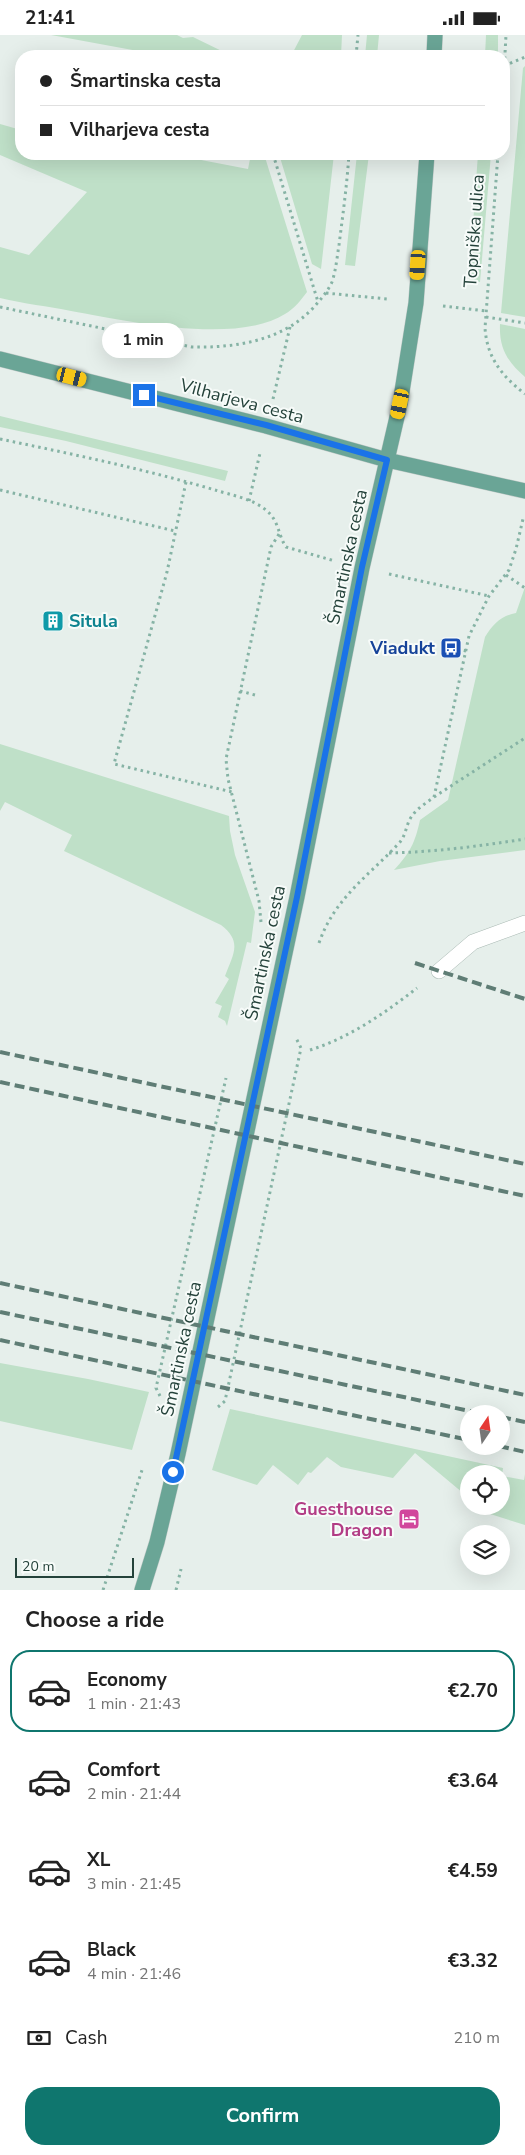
<!DOCTYPE html>
<html lang="en">
<head>
<meta charset="utf-8">
<style>
	body { margin:0; font-family:"Nunito Sans",sans-serif; background:#f6f6f6; color:#222; height:100vh; display:flex; flex-direction:column; font-size:19px; white-space:nowrap }
	* { box-sizing:border-box; margin:0 }
	p { font-size:16px; color:#767676 }
	.icon { flex:none; width:28px; height:28px; fill:none; stroke:currentColor; stroke-width:2; stroke-linecap:round; stroke-linejoin:round }
	.map { position:relative; height:1555px; overflow:hidden }
	.details { display:flex; flex-direction:column; background:#fff; flex:1 }
	.details>* { flex:none }
	.banner { position:absolute; left:15px; top:15px; width:495px; height:110px; border-radius:20px; box-shadow:0 5px 20px #0002; display:grid; align-content:center; height:110px; padding:0 25px; background:#fff }
	.needle { width:32px; rotate:13deg }
	.tools { position:absolute; left:460px; top:1370px; display:grid; gap:10px }
	.tools a { display:grid; place-items:center; width:50px; height:50px; border-radius:50%; background:#fff; box-shadow:0 5px 20px #0002; font-size:25px }
	.scale { position:absolute; left:15px; bottom:12px; width:119px; box-sizing:border-box; padding-left:5px; border:2px solid #24423a; border-top:0; font-size:14px; line-height:18px; white-space:nowrap; color:#24423a; -webkit-text-stroke:4px #f7fbf9; paint-order:stroke }
	.end { position:absolute; width:22px; height:22px; margin:-11px; border:6px solid #1a73e8; background:#fff; box-shadow:0 0 0 2px #fff }
	.from { border-radius:50% }
	.bubble { position:absolute; height:35px; border-radius:18px; background:#fff; box-shadow:0 5px 20px #0002; font-size:16px; font-weight:700; line-height:35px; text-align:center }
	.car { position:absolute; width:15px; height:30px; margin:-15px -8px; border-radius:6px; box-shadow:0 0 4px 1px #0007; background:linear-gradient(#f5c518 24%,#345 0 40%,#f5c518 0 76%,#345 0 86%,#f5c518 0) }
	.banner b { display:flex; align-items:center; gap:18px; height:48px; font-size:19px }
	.banner b+b { border-top:1px solid #e0e0e0 }
	.banner i { width:12px; height:12px; background:#222 }
	ul { padding:0; list-style:none }
	li { display:flex; align-items:center; gap:15px; height:82px; margin:0 10px 8px; padding:0 15px; border:2px solid transparent; border-radius:20px }
	li div { flex:1 }
	li b { display:block; font-size:19px }
	li em { font-style:normal; font-weight:700 }
	li.active { border-color:#0f766e }
	li>.icon { width:45px; height:45px; stroke-width:1.5 }
	h2 { padding:0 25px; font-size:22px; line-height:60px }
	.pay { display:flex; align-items:center; gap:12px; height:55px; padding:0 25px; font-size:19px }
	.pay p { margin-inline-start:auto }
	.action { display:flex; gap:10px; margin-top:auto; padding:10px 25px }
	.action a { flex:1; height:58px; border-radius:20px; background:#0f766e; color:#fff; font-size:20px; font-weight:700; line-height:58px; text-align:center }
	.status { display:flex; justify-content:space-between; align-items:center; height:35px; padding:0 25px; background:#fff; direction:ltr }
	.status svg { height:14px; fill:currentColor }
	.map>svg:first-child { display:block }
	.green { fill:#bfe0c8 }
	.lines { fill:none; stroke-linecap:round; stroke-linejoin:round }
	.minor-casing { stroke:#a8b8b2; stroke-width:16 }
	.major-casing { stroke:#c2cac8; stroke-width:16 }
	.path { stroke:#86b3a5; stroke-width:3; stroke-dasharray:2.5 4; stroke-linecap:butt }
	.minor { stroke:#fff; stroke-width:15 }
	.major { stroke:#6aa596; stroke-width:15 }
	.rail { stroke:#5f7d75; stroke-width:4; stroke-dasharray:10 5; stroke-linecap:butt }
	.route { stroke:#1a73e8; stroke-width:6 }
	.labels { text-anchor:middle; dominant-baseline:central; stroke-width:4; stroke-linejoin:round; paint-order:stroke }
	.street-label { font-size:18px; fill:#24423a; stroke:#f7fbf9 }
	.culture-label { font-size:18px; font-weight:bold; fill:#0d838f; stroke:#f7fbf9; text-anchor:start }
	.transit-label { font-size:18px; font-weight:bold; fill:#164399; stroke:#f7fbf9; text-anchor:end }
	.hotel-label { font-size:18px; font-weight:bold; fill:#b23c85; stroke:#f7fbf9; text-anchor:end }
</style>
</head>
<body>
<div class="status"><b>21:41</b><svg viewBox="0 0 49 12"><path d="M0 12V9h3v3zM5 12V6h3v6zM10 12V3h3v9zM15 12V0h3v12zM26 1h20v11H26zM47 4h2v5h-2z"/></svg></div>
<div class="map">
<svg width="525" height="1555" viewBox="0 0 525 1555">
	<rect width="100%" height="100%" fill="#e6efeb"/>
	<!-- green -->
	<path class="green" d="M51 0H177L183 3 193 2 232 21H137L138 16Z
		M302 0H342L341 21H291Z
		M367 0H379L377 21H365Z
		M486 0H498V21H485Z
		M525 31V282L501 278 523 33Z
		M0 89 21 95V119H170L248 134 251 119H264L307 257C301 265 294 274 285 279 236 310 126 286 71 276 48 271 24 269 0 263V212L29 220 87 157 0 120Z
		M279 119H334L321 234 312 229Z
		M357 119H369L355 231 345 230Z
		M478 119H491L480 247 469 245Z
		M500 289 525 294V342C507 326 499 313 500 289Z
		M0 381 228 436 225 446 66 406 0 392Z
		M525 552V815L440 826 394 835C410 818 415 808 420 785L448 765 485 602C493 589 501 581 516 578Z
		M0 709 229 781 230 796 235 820 255 877 251 908 247 907 227 991 225 986 218 982 222 971 215 968 229 944 225 941C233 919 243 907 221 890L64 816 72 800 5 767 0 776Z
		M0 1328 88 1344 149 1357 132 1415 0 1386Z
		M230 1374 503 1433 502 1441 524 1445 525 1439V1490L487 1478 479 1471H501V1439H469V1463L415 1418 393 1443 341 1432 327 1422 311 1438 308 1437 298 1450 273 1430 257 1450 212 1435Z"/>
	<g class="lines">
		<!-- minor casing -->
		<g class="minor-casing">
			<path id="minor" d="M439 936 473 907 525 888"/>
		</g>
		<!-- major casing -->
		<g class="major-casing">
			<path id="major" d="M434 21 435 0
				M0 324 266 391 387 425 525 456
				M142 1555 157 1507 178 1419 297 862 362 533 400 369 416 268 427 119"/>
		</g>
		<!-- path -->
		<path class="path" d="M356 21 358 0
			M504 31 525 22
			M504 37 506 0
			M273 119 318 267
			M498 119 485 293C487 323 502 341 525 359
			M326 258 387 264
			M443 271 486 276
			M0 272 192 312C235 313 283 306 314 272 321 264 328 256 332 247 336 235 337 222 339 210 343 179 347 149 349 119
			M486 282 525 288
			M273 364 290 292
			M0 404C72 419 144 434 215 455 231 460 254 464 267 476 279 486 278 500 286 512L335 526
			M186 447 167 537 114 729 232 757
			M0 455 175 496
			M249 466 260 418
			M389 539 489 561
			M506 540 525 553
			M451 613 466 616
			M240 656 255 660
			M434 762 525 703
			M389 818C435 817 480 811 525 804
			M261 887 259 866 228 744 226 724 271 512 279 499
			M319 908C335 862 369 841 400 807 405 801 406 793 409 786 414 775 425 769 434 762L469 601 489 561 509 535 516 514 523 484
			M310 1015C349 1003 385 978 417 953
			M160 1361 156 1353 226 1043
			M218 1372 225 1366 301 1013 296 1003
			M103 1555 143 1432
			M176 1555 181 1534"/>
		<!-- minor -->
		<use href="#minor" class="minor"/>
		<!-- major -->
		<use href="#major" class="major"/>
		<!-- rail -->
		<path class="rail" d="M415 928 525 964
			M0 1017 525 1129
			M0 1047 525 1161
			M0 1248 525 1360
			M0 1277 484 1379
			M0 1305 469 1405
			M501 1382 525 1387
			M499 1411 525 1417"/>
	</g>
	<g class="lines">
		<!-- route -->
		<path class="route" d="M144 360 266 390 387 425 362 532 297 862 173 1437"/>
	</g>
	<!-- icons -->
	<defs>
		<g id="building-square" transform="scale(1.125)"><rect x="-9" y="-9" width="18" height="18" rx="4" fill="#0f9aa8" stroke="#f7fbf9"/><path d="M-4-6H4V6H1V3H-1V6H-4ZM-2.5-4.3h1.7v1.8h-1.7ZM.8-4.3h1.7v1.8H.8ZM-2.5-1h1.7V.8h-1.7ZM.8-1h1.7V.8H.8Z" fill="#fff"/></g>
		<g id="bus-square" transform="scale(1.125)"><rect x="-9" y="-9" width="18" height="18" rx="4" fill="#1a4fb4" stroke="#f7fbf9"/><path d="M-5-6H5V4H4V6H2V4H-2V6H-4V4H-5ZM-3.5-4V0h7V-4ZM-3.5 1.2v1.5H-2V1.2ZM2 1.2v1.5H3.5V1.2Z" fill="#fff"/></g>
		<g id="hotel-square" transform="scale(1.125)"><rect x="-9" y="-9" width="18" height="18" rx="4" fill="#d1479c" stroke="#f7fbf9"/><path d="M-6-4.5h1.5V1H6V5H4.5V3h-9V5H-6ZM-4 0a1.8 1.8 0 1 1 3.6 0ZM.5 0V-2.5h3Q6-2.5 6 0Z" fill="#fff"/></g>
	</defs>
	<g fill-rule="evenodd">
		<use href="#building-square" x="53" y="586"/>
		<use href="#bus-square" x="451" y="613"/>
		<use href="#hotel-square" x="409" y="1484"/>
	</g>
	<g class="labels">
		<!-- street labels -->
		<g class="street-label">
			<text transform="translate(474 196) rotate(-86)">Topniška ulica</text>
			<text transform="translate(242 366) rotate(15)">Vilharjeva cesta</text>
			<text transform="translate(347 522) rotate(-78)">Šmartinska cesta</text>
			<text transform="translate(265 918) rotate(-78)">Šmartinska cesta</text>
			<text transform="translate(181 1314) rotate(-78)">Šmartinska cesta</text>
		</g>
		<!-- culture labels -->
		<g class="culture-label">
			<text x="69" y="586">Situla</text>
		</g>
		<!-- transit labels -->
		<g class="transit-label">
			<text x="435" y="613">Viadukt</text>
		</g>
		<!-- hotel labels -->
		<g class="hotel-label">
			<text x="393" y="1474">Guesthouse<tspan x="393" dy="21">Dragon</tspan></text>
		</g>
	</g>
</svg>
<div class="tools">
<a><svg class="needle" viewBox="-14 -14 28 28"><path d="M0-13l5 13h-10z" fill="#e53935"/><path d="M0 13l5-13h-10z" fill="#767676"/></svg></a>
<a><svg class="icon" aria-label="locate" viewBox="0 0 24 24"><circle cx="12" cy="12" r="6"/><path d="M12 2v4M12 18v4M2 12h4M18 12h4"/></svg></a>
<a><svg class="icon" aria-label="layers" viewBox="0 0 24 24"><path d="M12 4l9 5-9 5-9-5zM3 14l9 5 9-5"/></svg></a>
</div>
<div class="scale">20 m</div>
<i class="end from" style="left:173px;top:1437px"></i>
<i class="end" style="left:144px;top:360px"></i>
<div class="bubble" style="left:102px;top:288px;width:82px">1 min</div>
<i class="car" style="left:418px;top:230px;rotate:184deg"></i>
<i class="car" style="left:72px;top:342px;rotate:104deg"></i>
<i class="car" style="left:400px;top:369px;rotate:192deg"></i>
<div class="banner">
<b><i class="from"></i>Šmartinska cesta</b>
<b><i></i>Vilharjeva cesta</b>
</div>
</div>
<section class="details">
<h2>Choose a ride</h2>
<ul>
<li class="active"><svg class="icon" aria-label="car" viewBox="0 0 24 24"><path d="M5 17H2v-5l4-1 3-4h7l3 4 3 1v5h-3M9 17h6M6 11h13"/><circle cx="7" cy="17" r="2"/><circle cx="17" cy="17" r="2"/></svg><div><b>Economy</b><p>1 min · 21:43</p></div><em>€2.70</em></li>
<li><svg class="icon" aria-label="car" viewBox="0 0 24 24"><path d="M5 17H2v-5l4-1 3-4h7l3 4 3 1v5h-3M9 17h6M6 11h13"/><circle cx="7" cy="17" r="2"/><circle cx="17" cy="17" r="2"/></svg><div><b>Comfort</b><p>2 min · 21:44</p></div><em>€3.64</em></li>
<li><svg class="icon" aria-label="car" viewBox="0 0 24 24"><path d="M5 17H2v-5l4-1 3-4h7l3 4 3 1v5h-3M9 17h6M6 11h13"/><circle cx="7" cy="17" r="2"/><circle cx="17" cy="17" r="2"/></svg><div><b>XL</b><p>3 min · 21:45</p></div><em>€4.59</em></li>
<li><svg class="icon" aria-label="car" viewBox="0 0 24 24"><path d="M5 17H2v-5l4-1 3-4h7l3 4 3 1v5h-3M9 17h6M6 11h13"/><circle cx="7" cy="17" r="2"/><circle cx="17" cy="17" r="2"/></svg><div><b>Black</b><p>4 min · 21:46</p></div><em>€3.32</em></li>
</ul>
<div class="pay"><svg class="icon" aria-label="cash" viewBox="0 0 24 24"><path d="M3 7h18v10H3z"/><circle cx="12" cy="12" r="2"/></svg>Cash<p>210 m</p></div>
<div class="action"><a>Confirm</a></div>
</section>
</body>
</html>
